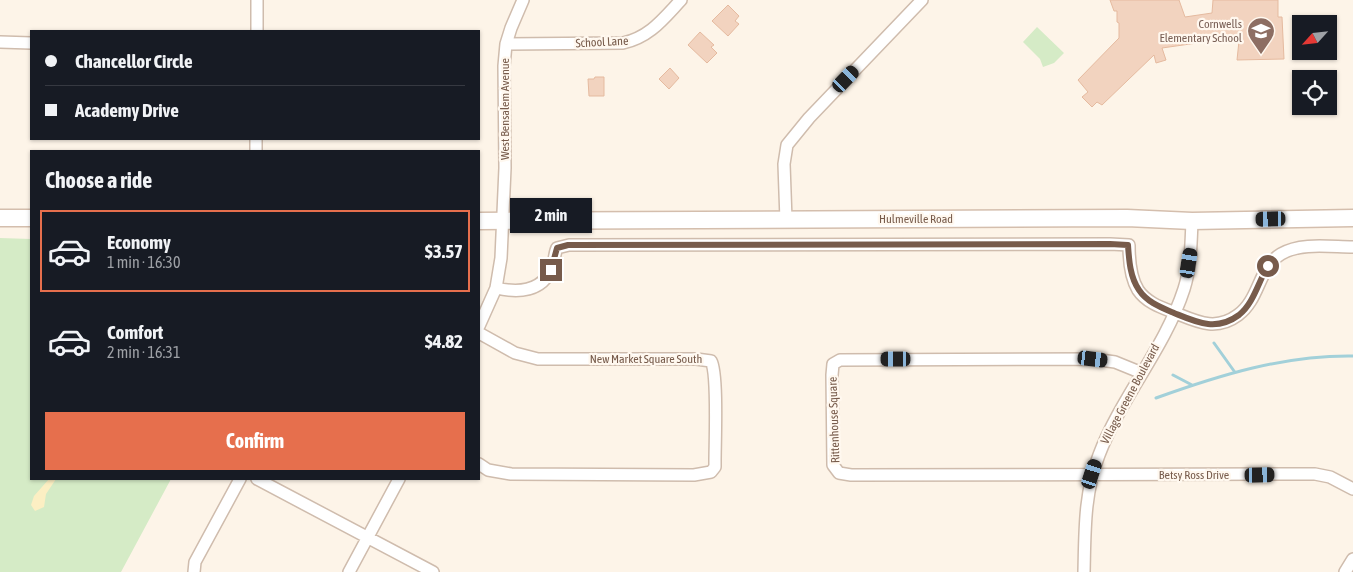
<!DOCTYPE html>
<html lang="en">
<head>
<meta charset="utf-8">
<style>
	body { margin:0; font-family:"Asap Condensed",sans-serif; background:#20242c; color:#f1f3f6; height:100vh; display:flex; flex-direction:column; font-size:19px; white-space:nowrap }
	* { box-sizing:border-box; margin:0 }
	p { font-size:16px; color:#9ea1a6 }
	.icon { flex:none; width:28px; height:28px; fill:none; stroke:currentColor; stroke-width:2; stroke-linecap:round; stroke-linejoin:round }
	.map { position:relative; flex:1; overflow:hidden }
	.side { position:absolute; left:30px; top:150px; width:450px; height:330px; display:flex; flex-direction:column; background:#171b24; border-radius:0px; box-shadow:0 1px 4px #0004 }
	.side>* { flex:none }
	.guide { position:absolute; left:30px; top:30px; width:450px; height:110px; border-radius:0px; box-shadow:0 1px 4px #0004; display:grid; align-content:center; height:110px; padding:0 15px; background:#171b24 }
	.needle { width:32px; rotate:243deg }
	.tools { position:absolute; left:1292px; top:15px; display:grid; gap:10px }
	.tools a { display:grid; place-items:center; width:45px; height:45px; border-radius:0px; background:#171b24; box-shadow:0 1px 4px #0004; font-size:25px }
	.end { position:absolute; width:22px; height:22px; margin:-11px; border:6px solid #775b4b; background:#fff; box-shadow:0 0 0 2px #fff }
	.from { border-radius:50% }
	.bubble { position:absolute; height:35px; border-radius:0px; background:#171b24; box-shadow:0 1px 4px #0004; font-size:16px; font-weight:700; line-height:35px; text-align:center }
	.car { position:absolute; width:15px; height:30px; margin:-15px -8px; border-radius:6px; box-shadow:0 0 4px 1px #0007; background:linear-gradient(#222 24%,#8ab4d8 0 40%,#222 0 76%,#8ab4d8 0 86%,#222 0) }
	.guide b { display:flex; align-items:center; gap:18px; height:48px; font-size:19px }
	.guide b+b { border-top:1px solid #363941 }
	.guide i { width:12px; height:12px; background:#f1f3f6 }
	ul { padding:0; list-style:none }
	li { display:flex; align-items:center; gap:15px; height:82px; margin:0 10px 8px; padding:0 5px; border:2px solid transparent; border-radius:0px }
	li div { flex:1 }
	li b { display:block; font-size:19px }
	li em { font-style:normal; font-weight:700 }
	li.on { border-color:#e66f4d }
	li>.icon { width:45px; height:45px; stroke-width:1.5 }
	h2 { padding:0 15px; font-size:22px; line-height:60px }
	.primary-button { display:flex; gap:10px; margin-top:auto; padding:10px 15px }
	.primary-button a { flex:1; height:58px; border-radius:0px; background:#e66f4d; color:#fff; font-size:20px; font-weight:700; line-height:58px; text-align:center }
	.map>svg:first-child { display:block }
	.green { fill:#d5ebc6 }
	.sand { fill:#fcefc3 }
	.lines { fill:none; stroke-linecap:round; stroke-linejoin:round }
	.stream { stroke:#a2d0d9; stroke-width:3 }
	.building { fill:#f2d3bf; stroke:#e5ba9f }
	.minor-casing { stroke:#cfbcad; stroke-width:14 }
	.secondary-casing { stroke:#d4bead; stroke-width:19 }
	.minor { stroke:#fff; stroke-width:11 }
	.secondary { stroke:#fff; stroke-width:16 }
	.route { stroke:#775b4b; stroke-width:6 }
	.labels { text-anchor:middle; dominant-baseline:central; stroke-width:4.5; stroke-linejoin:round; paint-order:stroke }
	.education-label { font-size:12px; fill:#785e54; stroke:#fff8ef; text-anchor:end }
	.street-label { font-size:12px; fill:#775b4b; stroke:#fff8ef }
</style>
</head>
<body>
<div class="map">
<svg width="1353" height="572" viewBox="0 0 1353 572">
	<rect width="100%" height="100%" fill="#fdf4e8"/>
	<!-- green -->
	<path class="green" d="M1037 27 1064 53 1054 63 1043 67 1040 59 1023 42Z
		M0 238 31 239V479H171L121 572H0Z"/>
	<!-- sand -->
	<path class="sand" d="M49 479H56L46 494 44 507 35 511 31 505 34 496Z"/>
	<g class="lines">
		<!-- stream -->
		<path class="stream" d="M1214 343 1234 371
			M1173 375 1192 385
			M1156 398C1220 375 1284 355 1353 356"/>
	</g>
	<!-- building -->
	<path class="building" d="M1110 0H1179L1185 17 1212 13 1213 0H1278V17H1282L1284 59 1237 60 1239 41 1218 40 1162 48 1166 60 1156 63 1154 55 1102 105 1097 102 1092 107 1082 97 1088 92 1078 80 1119 38V23L1117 22V11H1114Z
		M728 5 739 16 735 21 739 24 728 36 712 21Z
		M700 32 714 45 711 47 717 53 707 63 688 45Z
		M670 68 679 78 669 89 659 79Z
		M595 77H604V96H589L588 79H594Z"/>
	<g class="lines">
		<!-- minor casing -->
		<g class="minor-casing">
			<path id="minor" d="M257 0V31
				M0 42 31 43
				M506 44 623 43C650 37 663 19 681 0
				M256 151V139
				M786 220 784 164 787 145 809 118 922 0
				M496 288C518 293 542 292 552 268 555 261 554 254 557 248L569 245 1110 244 1129 245C1129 260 1130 277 1138 290 1146 302 1160 307 1173 312 1196 321 1215 332 1238 315 1260 299 1258 268 1281 254 1301 242 1331 247 1353 247
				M479 326 496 288 501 258 505 168 504 66 506 44 511 28 523 0
				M479 333 515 353 538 359H696L711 361C718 373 715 443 715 461V467L711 472 694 475 511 474 488 470 479 464
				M1142 373 1115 362 1093 359 840 360 833 364 832 375 833 465 839 473 851 475 1315 474 1330 477 1353 489
				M257 479 433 572
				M194 572 195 562 240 479
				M349 572 399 479
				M1084 572C1085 532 1084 493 1099 455 1121 397 1165 348 1184 289 1191 267 1191 243 1192 221
				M1345 572 1353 559"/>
		</g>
		<!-- secondary casing -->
		<g class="secondary-casing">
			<path id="secondary" d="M0 218H31
				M479 221 1127 218 1192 221 1353 218"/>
		</g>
		<!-- minor -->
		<use href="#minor" class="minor"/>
		<!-- secondary -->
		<use href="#secondary" class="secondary"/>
	</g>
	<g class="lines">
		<!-- route -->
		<path class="route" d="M551 270 557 248 568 245 1110 244 1128 245C1129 260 1130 277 1139 290 1147 302 1160 307 1174 313 1196 322 1216 332 1239 315 1254 303 1258 282 1268 266"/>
	</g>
	<!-- icons -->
	<defs>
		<g id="school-pin" transform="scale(1.4375)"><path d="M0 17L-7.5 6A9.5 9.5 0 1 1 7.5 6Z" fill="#8d6e63" stroke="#fff8ef"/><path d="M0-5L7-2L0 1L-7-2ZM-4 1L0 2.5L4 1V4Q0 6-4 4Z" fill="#fff"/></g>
	</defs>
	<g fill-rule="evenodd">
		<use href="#school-pin" x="1261" y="31"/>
	</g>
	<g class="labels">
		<!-- education labels -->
		<g class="education-label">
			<text x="1242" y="24">Cornwells<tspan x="1242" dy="14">Elementary School</tspan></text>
		</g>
		<!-- street labels -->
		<g class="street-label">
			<text transform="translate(602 42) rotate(-3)">School Lane</text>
			<text transform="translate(505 109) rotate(-90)">West Bensalem Avenue</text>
			<text x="916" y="219">Hulmeville Road</text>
			<text x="646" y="359">New Market Square South</text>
			<text transform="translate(1130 394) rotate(-62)">Village Greene Boulevard</text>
			<text transform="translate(834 420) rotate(-92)">Rittenhouse Square</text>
			<text x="1194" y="475">Betsy Ross Drive</text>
		</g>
	</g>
</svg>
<div class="tools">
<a><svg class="needle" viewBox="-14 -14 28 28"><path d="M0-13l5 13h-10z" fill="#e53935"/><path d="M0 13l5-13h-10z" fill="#9ea1a6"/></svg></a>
<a><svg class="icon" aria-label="locate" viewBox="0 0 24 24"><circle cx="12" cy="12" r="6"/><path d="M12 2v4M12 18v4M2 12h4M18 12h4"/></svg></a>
</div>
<i class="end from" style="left:1268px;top:266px"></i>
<i class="end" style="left:551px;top:270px"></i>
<div class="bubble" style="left:510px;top:198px;width:82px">2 min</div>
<i class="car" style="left:846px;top:79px;rotate:44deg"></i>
<i class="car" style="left:1271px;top:219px;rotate:269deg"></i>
<i class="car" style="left:1189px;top:263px;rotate:9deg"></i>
<i class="car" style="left:896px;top:359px;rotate:270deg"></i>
<i class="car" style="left:1093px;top:359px;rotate:97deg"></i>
<i class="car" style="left:1092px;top:474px;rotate:18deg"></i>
<i class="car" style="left:1260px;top:475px;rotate:89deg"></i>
<div class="guide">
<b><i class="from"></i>Chancellor Circle</b>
<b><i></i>Academy Drive</b>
</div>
<section class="side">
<h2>Choose a ride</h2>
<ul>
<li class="on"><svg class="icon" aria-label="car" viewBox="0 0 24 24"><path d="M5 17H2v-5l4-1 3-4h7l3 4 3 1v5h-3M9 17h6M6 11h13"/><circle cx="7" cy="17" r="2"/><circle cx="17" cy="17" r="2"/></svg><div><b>Economy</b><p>1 min · 16:30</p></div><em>$3.57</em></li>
<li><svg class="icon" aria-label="car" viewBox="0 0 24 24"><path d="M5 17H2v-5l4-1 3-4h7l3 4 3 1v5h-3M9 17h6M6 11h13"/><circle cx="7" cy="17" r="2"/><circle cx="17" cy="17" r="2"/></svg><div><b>Comfort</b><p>2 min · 16:31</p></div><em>$4.82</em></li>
</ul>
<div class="primary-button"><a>Confirm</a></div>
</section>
</div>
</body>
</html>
